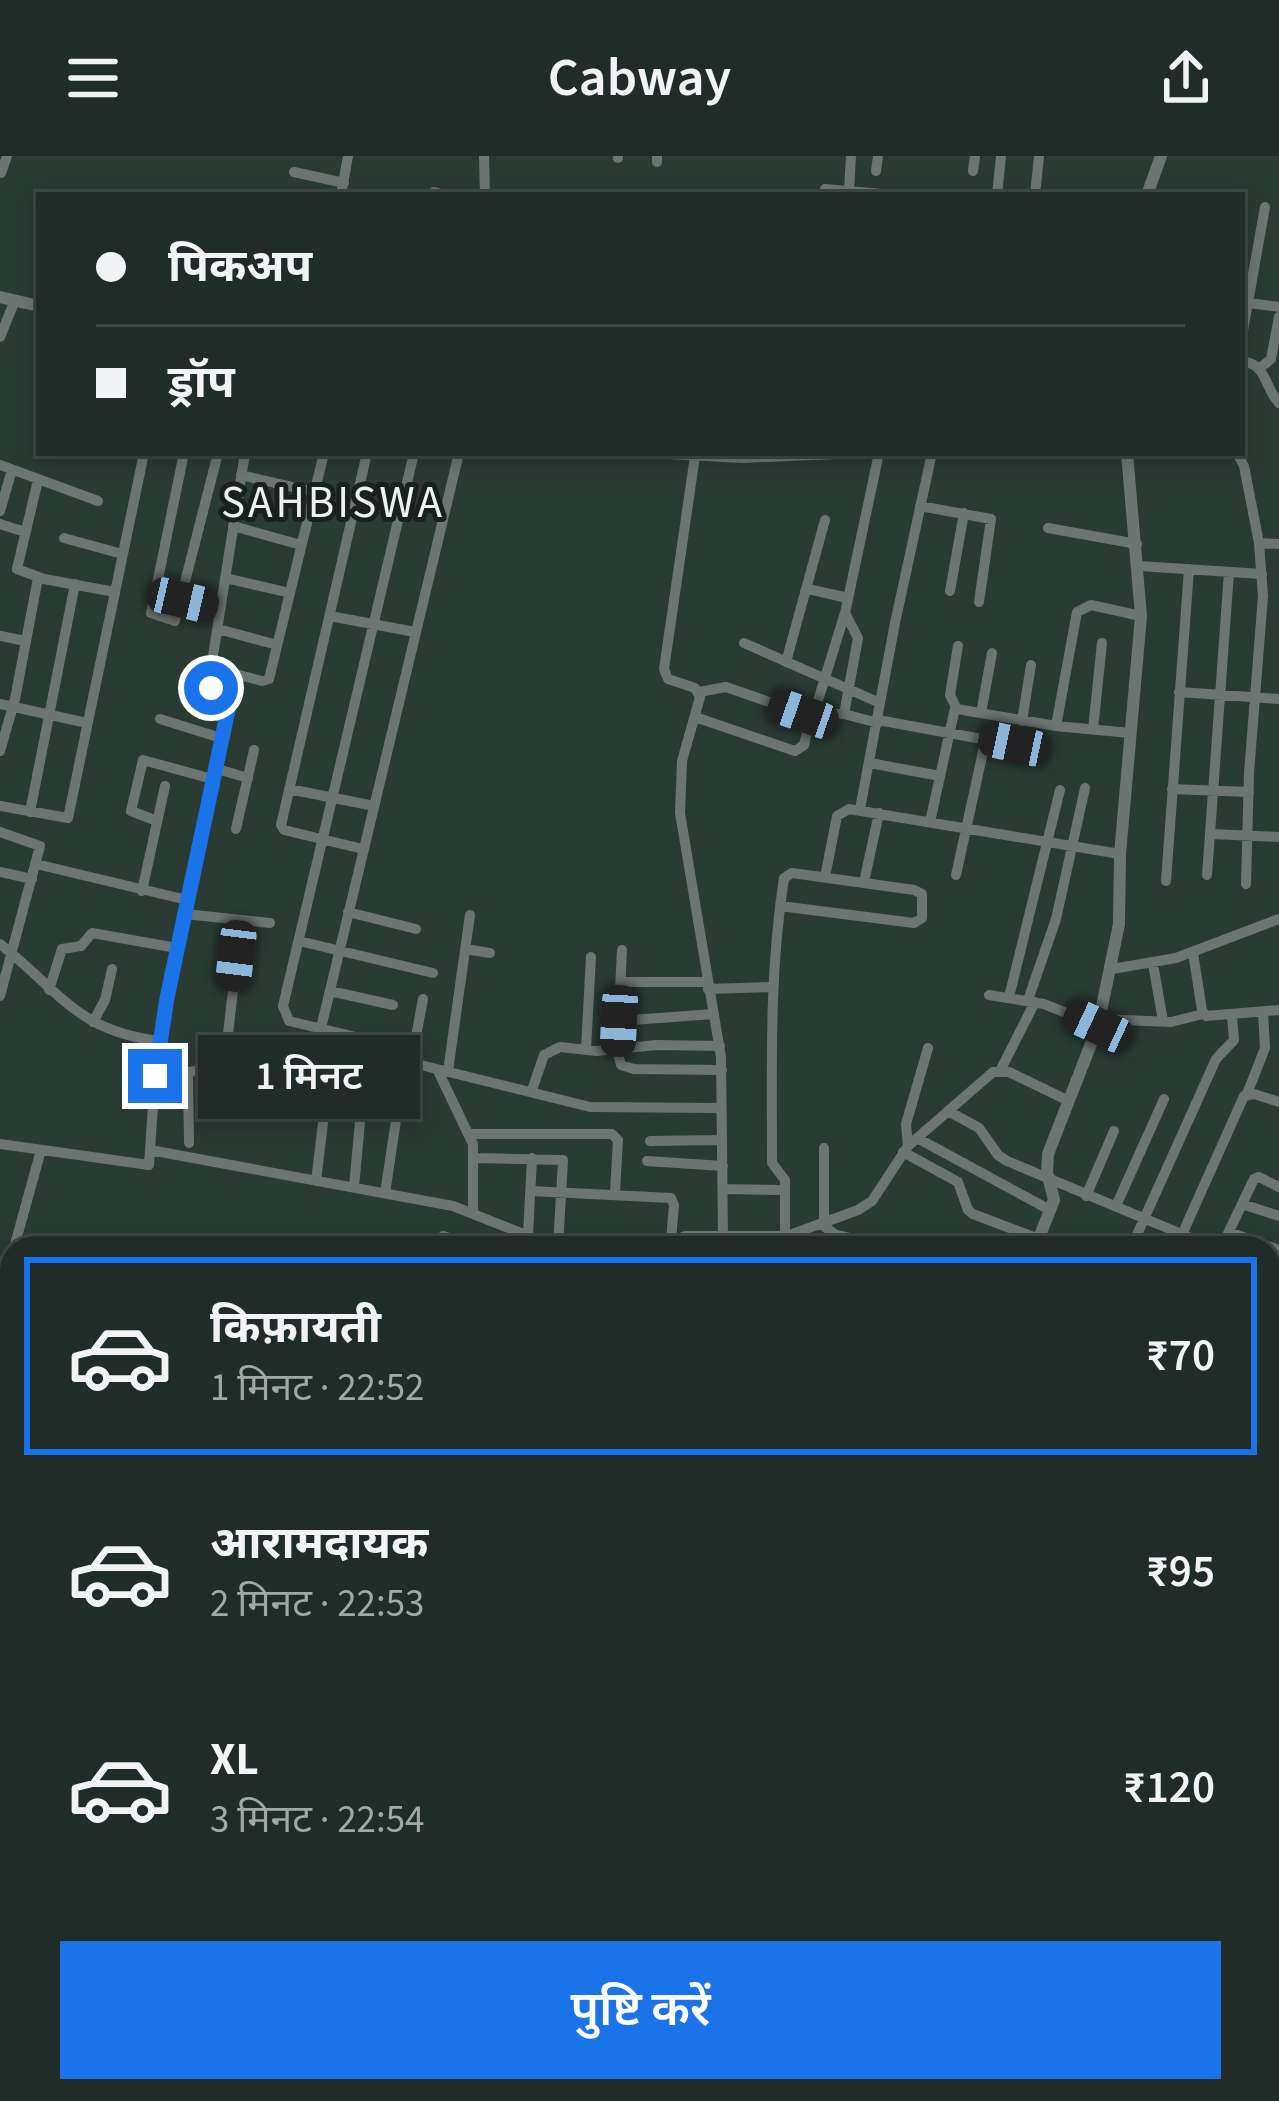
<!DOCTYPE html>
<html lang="hi">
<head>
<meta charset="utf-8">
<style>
	body { margin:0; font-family:"Source Sans 3","Noto Sans Devanagari",sans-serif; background:#2d3833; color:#f1f3f6; height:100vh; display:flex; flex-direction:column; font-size:45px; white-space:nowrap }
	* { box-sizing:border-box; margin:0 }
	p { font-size:39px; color:#a2a7a7 }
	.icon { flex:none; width:66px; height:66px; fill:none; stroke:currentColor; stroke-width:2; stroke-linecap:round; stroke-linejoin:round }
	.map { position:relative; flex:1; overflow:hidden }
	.side { position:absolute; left:0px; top:1080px; width:1281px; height:867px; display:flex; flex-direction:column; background:#202c27; border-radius:36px 36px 0 0; box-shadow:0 6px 18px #0003,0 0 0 3px #3d4844 }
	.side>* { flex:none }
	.top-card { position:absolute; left:36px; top:36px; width:1209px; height:264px; border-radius:0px; box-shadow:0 6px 18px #0003,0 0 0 3px #3d4844; display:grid; align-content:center; height:264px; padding:0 60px; background:#202c27 }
	.end { position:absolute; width:54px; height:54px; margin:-27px; border:15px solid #1a73e8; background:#fff; box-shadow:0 0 0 6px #fff }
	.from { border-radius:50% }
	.bubble { position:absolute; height:84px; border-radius:0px; background:#202c27; box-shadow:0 6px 18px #0003,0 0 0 3px #3d4844; font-size:39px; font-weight:600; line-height:84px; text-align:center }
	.car { position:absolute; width:36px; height:72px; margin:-36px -18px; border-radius:15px; box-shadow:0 0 9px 3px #0007; background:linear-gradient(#222 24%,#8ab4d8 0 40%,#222 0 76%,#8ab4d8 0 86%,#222 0) }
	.top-card b { display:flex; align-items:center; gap:42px; height:114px; font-size:45px }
	.top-card b+b { border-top:3px solid #3d4844 }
	.top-card i { width:30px; height:30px; background:#f1f3f6 }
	ul { padding:21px 0 0; list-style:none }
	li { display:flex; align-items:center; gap:36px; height:198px; margin:0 24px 18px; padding:0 36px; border:6px solid transparent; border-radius:0px }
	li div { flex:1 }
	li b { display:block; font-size:45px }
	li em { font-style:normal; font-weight:600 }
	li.on { border-color:#1a73e8 }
	li>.icon { width:108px; height:108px; stroke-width:1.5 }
	.cta { display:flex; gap:24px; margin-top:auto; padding:24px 60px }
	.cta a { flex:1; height:138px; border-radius:0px; background:#1a73e8; color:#fff; font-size:48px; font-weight:600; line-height:138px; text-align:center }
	header { display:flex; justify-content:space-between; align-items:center; height:156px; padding:0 60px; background:#202c27; font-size:54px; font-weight:600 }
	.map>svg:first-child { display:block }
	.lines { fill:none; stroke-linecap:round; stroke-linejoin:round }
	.minor { stroke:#6d7572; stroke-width:10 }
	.tertiary { stroke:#6d7572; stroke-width:12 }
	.route { stroke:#1a73e8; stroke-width:15 }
	.labels { text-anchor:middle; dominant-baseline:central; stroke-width:10; stroke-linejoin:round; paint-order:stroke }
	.quarter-label { font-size:45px; letter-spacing:3px; fill:#eaf4ef; stroke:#19201d }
</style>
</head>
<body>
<header><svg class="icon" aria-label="menu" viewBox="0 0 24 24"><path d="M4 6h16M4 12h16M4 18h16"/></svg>Cabway<svg class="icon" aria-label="share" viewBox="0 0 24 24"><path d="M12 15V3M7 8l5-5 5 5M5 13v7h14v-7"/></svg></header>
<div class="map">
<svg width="1279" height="1945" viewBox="0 0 1279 1945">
	<rect width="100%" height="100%" fill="#2a3b34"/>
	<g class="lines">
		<!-- minor -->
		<path class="minor" d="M484 0 485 39
			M618 2V0
			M657 6V0
			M876 15 878 0
			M973 15 975 0
			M294 16 344 27
			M1 17 7 0
			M825 33 893 39
			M849 35 851 0
			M434 36 445 39
			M341 39 348 0
			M997 39 1001 0
			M1035 39 1039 0
			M1249 147 1279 151
			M1242 180 1265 51
			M0 181 15 144
			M1242 205C1267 208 1264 231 1279 247
			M1260 212 1271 203 1279 161
			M184 297 151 457 175 465 218 297
			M1237 297 1244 310 1259 387 1263 440 1249 617 1246 728
			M695 300 664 513 668 523 695 532 700 541 682 605 680 657 721 901 723 1080
			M0 309 98 345
			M241 319 314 336
			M38 324 17 413 44 423 115 436
			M920 350 991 363 979 446
			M0 355 12 314
			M0 368 25 376
			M233 370 301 389
			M1048 372 1137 388
			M64 382 122 398
			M1259 387 1279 388
			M1139 410 1262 418
			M225 422 290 437
			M808 433 848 442
			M950 435 964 357
			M183 444 221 452
			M330 460 415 476
			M218 473 277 489
			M0 480 26 485
			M744 487 880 547
			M958 490 950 539 957 553 1056 570 1130 577
			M786 506 825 364
			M212 512 262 525 269 523 324 297
			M699 536 726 531 804 558 816 551 845 457 879 297
			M1179 536 1279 543
			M0 548 87 567
			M981 557 992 497
			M812 558H844L878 567
			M844 558 858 482 845 457
			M695 561 795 595 804 589 812 555
			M160 563 221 582
			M878 564 1042 594
			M1022 565 1031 509
			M1056 570 1077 456 1091 449 1141 460
			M1093 573 1102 487
			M0 595 15 543 38 422
			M870 607 940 620
			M214 612 248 622
			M289 633 374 650
			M1172 633 1249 636
			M0 650 68 662 144 297
			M860 653 895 467 932 297
			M30 656 75 428
			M157 665 131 655 143 604 212 623
			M930 666 955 552
			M236 673 254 594
			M0 676 40 690 0 840
			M1211 678 1279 681
			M363 693 284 674 281 669 367 297
			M36 708 187 744
			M0 716 32 723
			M956 719 986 582
			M1207 719 1229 416
			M825 721 837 660 849 653 1120 698
			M1166 725 1189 413
			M864 726 879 657
			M142 735 165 630
			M780 750 914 767 922 762V738L914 734 792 717 784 722C769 819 772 909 772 1007L785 1024V1092
			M348 756 416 773
			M185 758 270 767
			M299 785 433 817
			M0 788C60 835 76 875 160 885
			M465 793 490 797
			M622 794 617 895 621 909 634 913 722 914
			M1193 797 1202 854 1206 860 1279 854
			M1153 808 1163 865
			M1112 813 1176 802 1279 763
			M621 826H707
			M708 833 771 831
			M49 834 62 793 81 790 92 777 177 792
			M330 835 393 849
			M989 839 1044 848 1098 870
			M1009 841 1060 634
			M1028 844 1056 763 1085 632
			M1100 863 1171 866 1203 858
			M619 865 713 858
			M93 866 105 844 112 813
			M321 872 459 297
			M352 880 289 865 283 850 414 297
			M586 893 591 801
			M411 907 423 843
			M224 913 241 764
			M1001 913 1035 846
			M438 915 473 988V1055
			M448 915 470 759
			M188 918 189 987
			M155 920 313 901H388L590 951 721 952
			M532 934 544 899 560 891 597 895 656 889 720 890
			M1247 938 1265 892 1263 856
			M948 955 979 972 998 999 1007 1005 1215 1092
			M470 978H612L618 984 615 1036
			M917 982 1050 1054
			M650 985 722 984
			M0 988 149 1009 155 920 167 842 228 554 225 539 211 532 209 525 245 297
			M908 990 906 968 928 892
			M824 992V1070L836 1079 894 1092
			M150 994 453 1050 559 1092
			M903 996 958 1026 968 1054 973 1058 1039 1083
			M474 1002 563 1004 558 1091
			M647 1005 723 1010
			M316 1025 331 901
			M354 1031 366 901
			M723 1033 785 1034
			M531 1035 671 1042 674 1049 671 1084
			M385 1037 405 905
			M1086 1040 1114 975
			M1242 1048 1279 1060
			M1116 1050 1164 943
			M1229 1076 1279 1094
			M528 1079 532 1002
			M443 1080 481 1092
			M14 1092 41 994
			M662 1092 685 1080H787L858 1054 872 1045 908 990 993 916H1009L1069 945
			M950 1092 954 1088 966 1092
			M1131 1092 1216 903 1234 884 1232 860
			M1176 1092 1244 940 1254 938 1279 946
			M1221 1092 1254 1023 1259 1021 1279 1031
			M1269 1114 1279 1118
			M0 1145 12 1101
			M1269 1155 1279 1159
			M0 1176 12 1180
			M0 1257 12 1261
			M1269 1315 1279 1319
			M0 1357 12 1324
			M0 1382 12 1386
			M1269 1392 1279 1396
			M1269 1422 1279 1426
			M0 1496 12 1450
			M0 1505 12 1507
			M1269 1511 1279 1514
			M1269 1756 1279 1731
			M0 1890 12 1857
			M0 1912 12 1917
			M57 1935 82 1945
			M354 1935V1945
			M775 1935 796 1945
			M1011 1935H1021
			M1041 1935 1060 1942
			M224 1945 226 1935
			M540 1945V1935
			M590 1945 591 1935
			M904 1945 908 1935
			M977 1945 979 1935
			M1183 1945 1191 1935"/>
		<!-- tertiary -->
		<path class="tertiary" d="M1147 39 1161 0
			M0 141 39 150
			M669 297 742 301 837 297
			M1035 1092 1054 1044 1047 1016 1048 998 1098 870 1119 768 1120 698 1141 460 1127 297
			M1269 1233H1279
			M1269 1681 1279 1658
			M0 1764 12 1768
			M484 1935 486 1945
			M661 1945 663 1935
			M1156 1945 1160 1935"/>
	</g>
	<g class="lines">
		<!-- route -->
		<path class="route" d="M155 920 167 842 228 554 225 539 211 532"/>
	</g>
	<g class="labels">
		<!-- quarter labels -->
		<g class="quarter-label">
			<text x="333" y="347">SAHBISWA</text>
		</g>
	</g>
</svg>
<i class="end from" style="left:211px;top:532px"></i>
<i class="end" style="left:155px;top:920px"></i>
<div class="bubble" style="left:198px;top:879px;width:222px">1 मिनट</div>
<i class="car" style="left:183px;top:444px;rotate:103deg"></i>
<i class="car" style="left:803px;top:558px;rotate:289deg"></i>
<i class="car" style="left:1014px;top:588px;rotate:282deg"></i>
<i class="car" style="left:236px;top:800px;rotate:187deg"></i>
<i class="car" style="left:619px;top:865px;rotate:183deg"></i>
<i class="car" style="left:1098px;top:870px;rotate:295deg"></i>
<div class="top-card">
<b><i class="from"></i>पिकअप</b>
<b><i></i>ड्रॉप</b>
</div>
<section class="side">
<ul>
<li class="on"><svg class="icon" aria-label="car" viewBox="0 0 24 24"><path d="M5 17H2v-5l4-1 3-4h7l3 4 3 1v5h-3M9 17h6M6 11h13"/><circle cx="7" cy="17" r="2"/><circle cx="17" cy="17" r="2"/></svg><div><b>किफ़ायती</b><p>1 मिनट · 22:52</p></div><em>₹70</em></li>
<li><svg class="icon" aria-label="car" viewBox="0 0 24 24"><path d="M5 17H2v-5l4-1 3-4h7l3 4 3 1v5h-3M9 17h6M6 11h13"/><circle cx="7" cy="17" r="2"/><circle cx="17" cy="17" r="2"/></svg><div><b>आरामदायक</b><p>2 मिनट · 22:53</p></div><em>₹95</em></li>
<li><svg class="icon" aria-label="car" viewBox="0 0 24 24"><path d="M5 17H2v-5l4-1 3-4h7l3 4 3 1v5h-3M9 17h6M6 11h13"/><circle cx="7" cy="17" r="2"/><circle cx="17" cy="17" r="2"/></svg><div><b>XL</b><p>3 मिनट · 22:54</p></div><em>₹120</em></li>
</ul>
<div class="cta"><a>पुष्टि करें</a></div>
</section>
</div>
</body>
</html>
